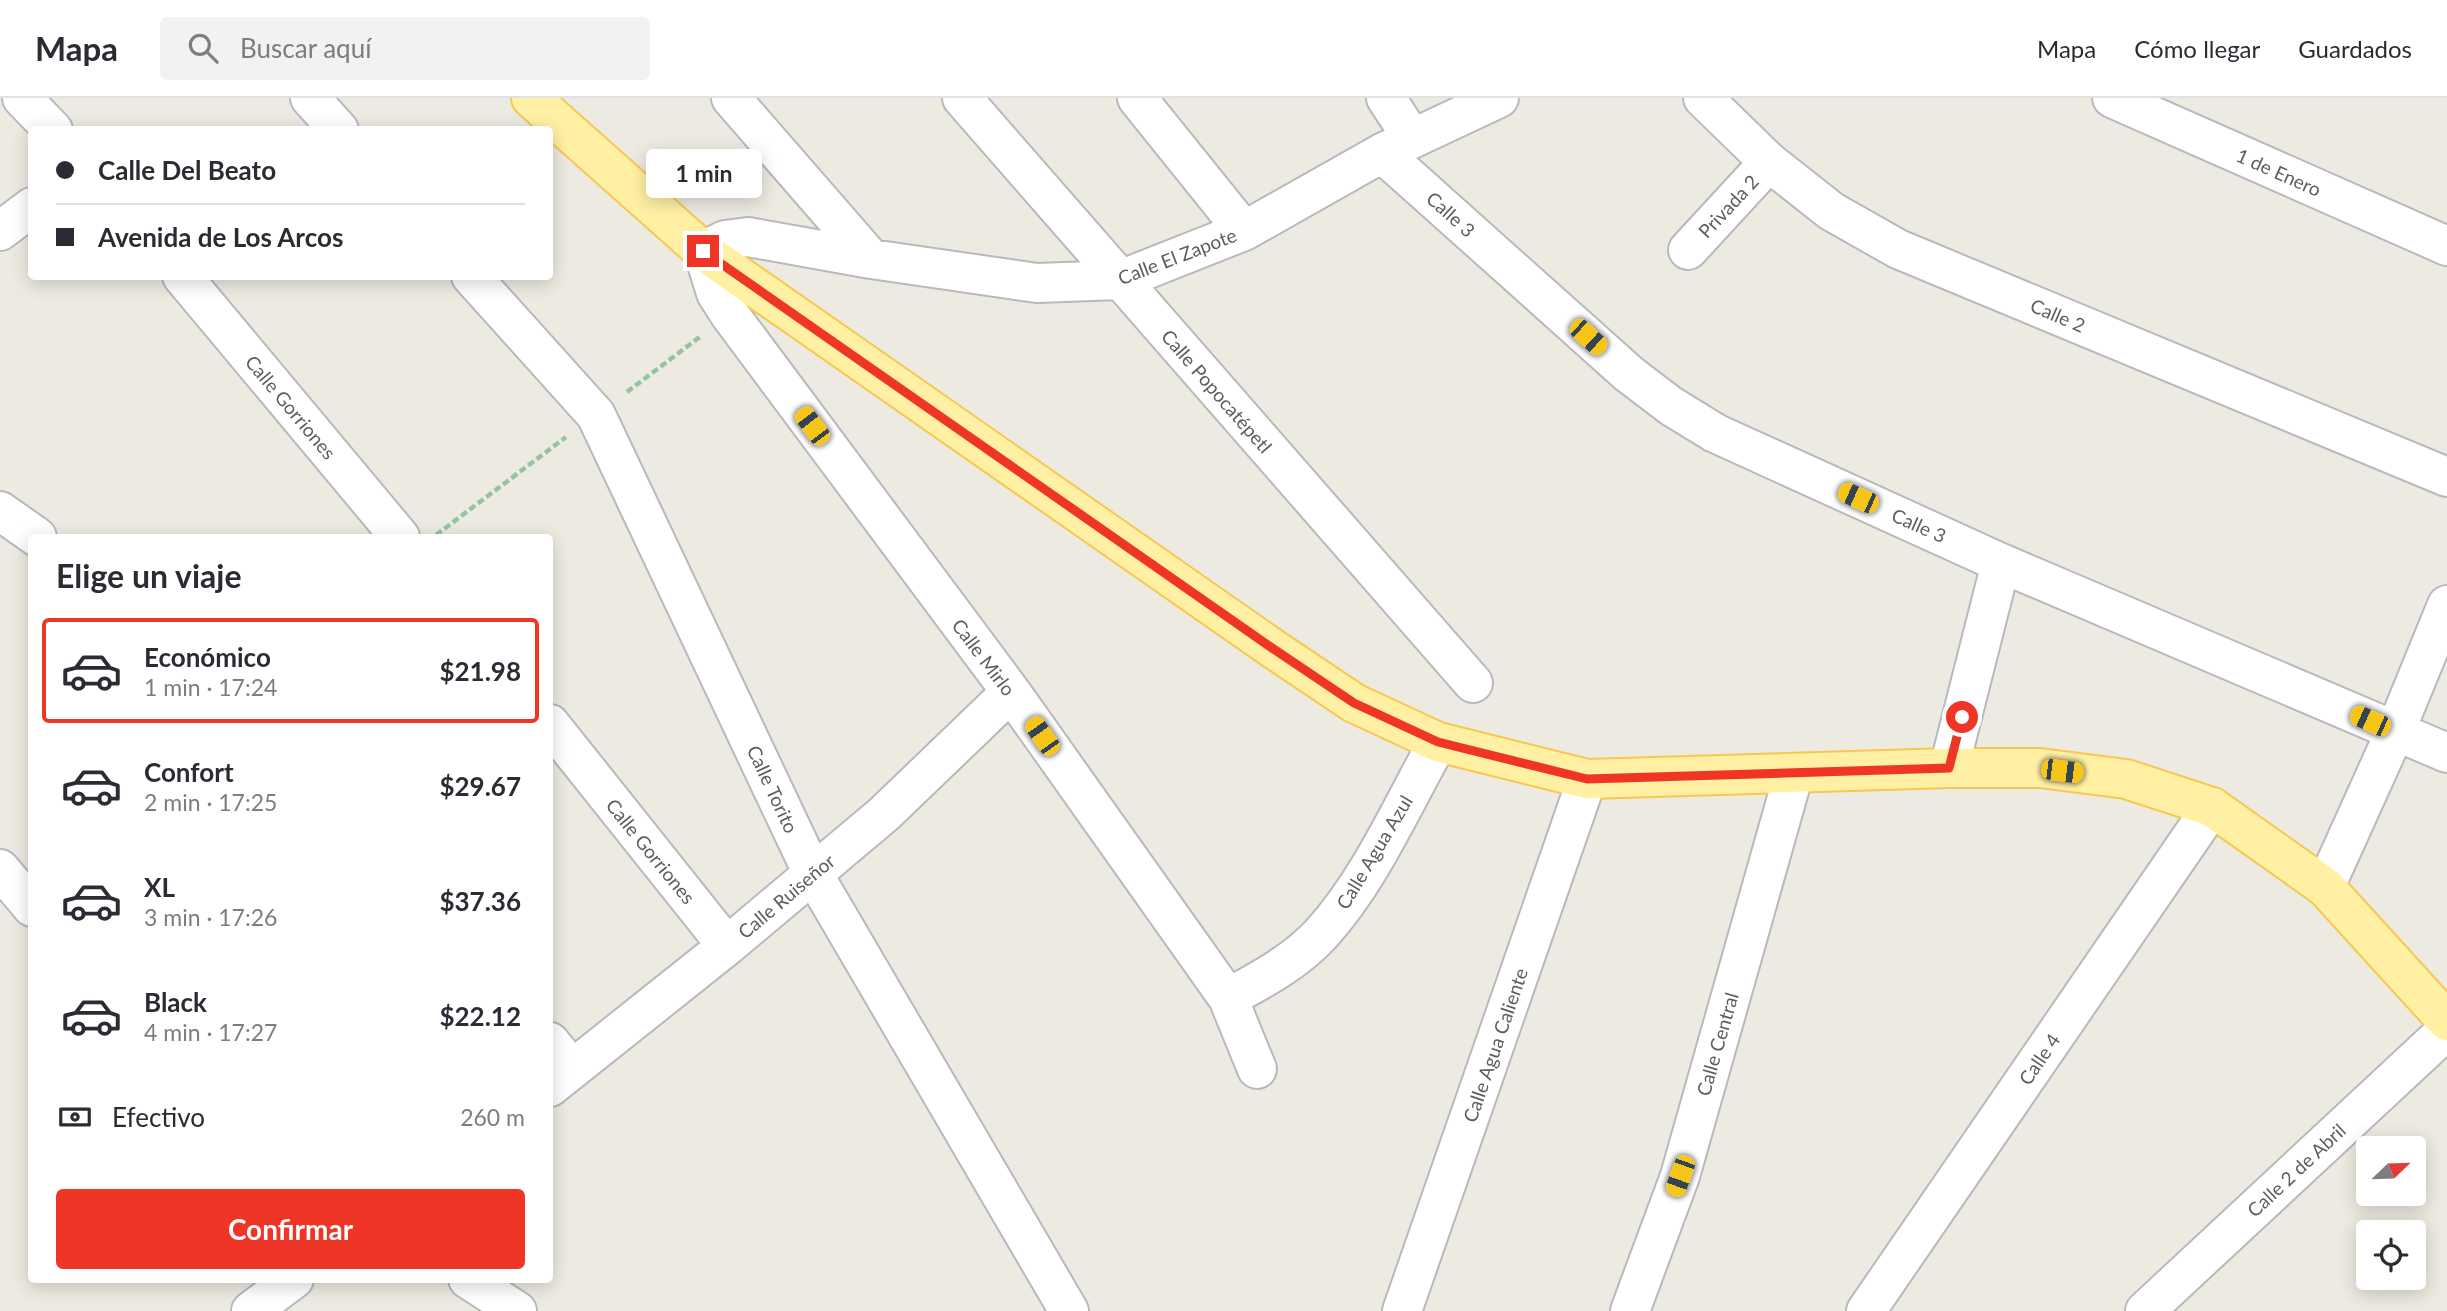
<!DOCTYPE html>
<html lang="es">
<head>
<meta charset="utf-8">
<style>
	body { margin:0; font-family:Lato,sans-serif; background:#f2f2f3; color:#2b2b33; height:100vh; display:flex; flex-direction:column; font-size:26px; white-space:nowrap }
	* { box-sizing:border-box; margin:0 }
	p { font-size:23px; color:#7c7c81 }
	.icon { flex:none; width:38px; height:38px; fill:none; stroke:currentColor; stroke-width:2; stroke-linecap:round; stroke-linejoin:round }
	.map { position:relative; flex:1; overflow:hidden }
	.sheet { position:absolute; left:28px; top:436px; width:525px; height:749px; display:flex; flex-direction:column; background:#fff; border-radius:7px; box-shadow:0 4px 18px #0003 }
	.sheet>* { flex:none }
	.guide { position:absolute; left:28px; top:28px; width:525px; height:154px; border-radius:7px; box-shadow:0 4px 18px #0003; display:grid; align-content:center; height:154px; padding:0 28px; background:#fff }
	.needle { width:46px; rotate:67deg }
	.buttons { position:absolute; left:2356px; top:1038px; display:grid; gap:14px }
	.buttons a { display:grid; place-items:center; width:70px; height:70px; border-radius:7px; background:#fff; box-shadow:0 4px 18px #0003; font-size:35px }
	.end { position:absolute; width:32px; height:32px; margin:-16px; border:9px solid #ef3525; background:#fff; box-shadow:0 0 0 4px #fff }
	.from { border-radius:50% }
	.bubble { position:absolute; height:49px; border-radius:7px; background:#fff; box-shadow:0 4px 18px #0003; font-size:23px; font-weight:700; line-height:49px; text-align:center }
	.car { position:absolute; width:21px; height:42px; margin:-21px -10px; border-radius:9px; box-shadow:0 0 5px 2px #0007; background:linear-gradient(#f5c518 24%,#345 0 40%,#f5c518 0 76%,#345 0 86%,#f5c518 0) }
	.guide b { display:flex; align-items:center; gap:24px; height:66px; font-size:26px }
	.guide b+b { border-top:2px solid #e1e1e2 }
	.guide i { width:18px; height:18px; background:#2b2b33 }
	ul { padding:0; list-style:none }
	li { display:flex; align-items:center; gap:21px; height:105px; margin:0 14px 10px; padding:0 14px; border:4px solid transparent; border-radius:7px }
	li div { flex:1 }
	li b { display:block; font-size:26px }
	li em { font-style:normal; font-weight:700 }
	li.active { border-color:#ef3525 }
	li>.icon { width:63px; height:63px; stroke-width:1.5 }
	h2 { padding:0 28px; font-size:32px; line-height:84px }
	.pay { display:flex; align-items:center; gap:18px; height:77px; padding:0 28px; font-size:26px }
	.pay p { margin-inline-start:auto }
	.button { display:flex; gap:14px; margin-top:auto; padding:14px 28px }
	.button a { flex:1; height:80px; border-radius:7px; background:#ef3525; color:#fff; font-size:28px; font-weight:700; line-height:80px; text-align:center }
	header { display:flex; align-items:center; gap:42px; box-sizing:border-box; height:98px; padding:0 35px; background:#fff; border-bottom:2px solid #e1e1e2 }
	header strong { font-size:33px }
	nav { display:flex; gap:38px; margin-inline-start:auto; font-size:24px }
	.search { width:490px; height:63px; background:#f2f2f3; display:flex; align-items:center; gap:18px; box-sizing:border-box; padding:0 24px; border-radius:7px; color:#7c7c81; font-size:26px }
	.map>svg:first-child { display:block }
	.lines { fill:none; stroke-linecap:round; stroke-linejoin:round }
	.minor-casing { stroke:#b7b9be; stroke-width:42 }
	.major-casing { stroke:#f6c851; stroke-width:42 }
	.path { stroke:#94c5a2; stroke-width:4.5; stroke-dasharray:7 3.5; stroke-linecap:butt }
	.minor { stroke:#fff; stroke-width:38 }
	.major { stroke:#fff0a4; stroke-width:38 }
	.route { stroke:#ef3525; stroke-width:9 }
	.labels { text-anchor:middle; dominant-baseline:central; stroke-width:7; stroke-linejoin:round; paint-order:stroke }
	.street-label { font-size:19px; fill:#5a5e63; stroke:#fff }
</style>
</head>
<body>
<header>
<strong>Mapa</strong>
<div class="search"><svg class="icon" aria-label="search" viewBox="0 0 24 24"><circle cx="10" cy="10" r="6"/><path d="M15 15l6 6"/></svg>Buscar aquí</div>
<nav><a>Mapa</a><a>Cómo llegar</a><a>Guardados</a></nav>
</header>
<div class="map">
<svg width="2447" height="1213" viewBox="0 0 2447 1213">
	<rect width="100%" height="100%" fill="#edebe1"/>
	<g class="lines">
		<!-- minor casing -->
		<g class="minor-casing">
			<path id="minor" d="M22 0 53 32
				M310 0 339 32
				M731 0 871 161
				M962 0 1473 585
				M1137 0 1244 133
				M1386 0 1412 40
				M1703 0 1769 64 1831 113 1898 151 2447 379
				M2112 0 2447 148
				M1382 55 1629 276 1671 308 1715 335 2001 465 2447 655
				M0 133 32 109
				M1688 152 1769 64
				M182 178 400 439
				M471 178 596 317 812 774 1069 1213
				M0 413 37 439
				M550 626 727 848
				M1949 670 2001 465
				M0 771 32 809
				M2325 789 2395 634 2447 507
				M1228 900C1261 882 1295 864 1321 836 1370 782 1402 708 1438 644
				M550 944 572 971
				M1257 971 1228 900 1011 594 730 217 716 195 703 153 725 142 748 139 871 161 1037 185 1120 182 1244 133 1382 55 1499 0
				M550 989 727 848 884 716 1011 594
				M468 1181 517 1213
				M251 1213 294 1181
				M1402 1213 1587 681
				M1630 1213 1680 1078 1794 675
				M1866 1213 2212 709
				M2145 1213 2447 932"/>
		</g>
		<!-- major casing -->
		<g class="major-casing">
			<path id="major" d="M531 0 703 153 1272 550 1354 605 1438 644 1587 681 1949 670H2040L2126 681 2212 709 2325 789 2447 923"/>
		</g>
		<!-- path -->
		<path class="path" d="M627 294 701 238
			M436 437 566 339"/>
		<!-- minor -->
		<use href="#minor" class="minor"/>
		<!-- major -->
		<use href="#major" class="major"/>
	</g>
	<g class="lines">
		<!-- route -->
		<path class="route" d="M703 153 1272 550 1354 605 1438 644 1587 681 1949 670 1962 619"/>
	</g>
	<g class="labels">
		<!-- street labels -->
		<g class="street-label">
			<text transform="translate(2279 74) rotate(24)">1 de Enero</text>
			<text transform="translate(1728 108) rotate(-47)">Privada 2</text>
			<text transform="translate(1451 116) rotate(42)">Calle 3</text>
			<text transform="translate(1177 158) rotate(-21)">Calle El Zapote</text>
			<text transform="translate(2058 217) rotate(23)">Calle 2</text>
			<text transform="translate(1217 293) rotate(49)">Calle Popocatépetl</text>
			<text transform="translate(291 309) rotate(50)">Calle Gorriones</text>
			<text transform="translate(1919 427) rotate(24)">Calle 3</text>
			<text transform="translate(984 559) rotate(53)">Calle Mirlo</text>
			<text transform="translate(773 691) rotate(65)">Calle Torito</text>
			<text transform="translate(651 753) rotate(51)">Calle Gorriones</text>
			<text transform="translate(1374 754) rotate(-59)">Calle Agua Azul</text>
			<text transform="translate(786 798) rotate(-40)">Calle Ruiseñor</text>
			<text transform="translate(1717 946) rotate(-74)">Calle Central</text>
			<text transform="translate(1495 947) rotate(-71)">Calle Agua Caliente</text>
			<text transform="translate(2039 961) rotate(-56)">Calle 4</text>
			<text transform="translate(2296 1072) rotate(-43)">Calle 2 de Abril</text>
		</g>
	</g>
</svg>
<div class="buttons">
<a><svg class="needle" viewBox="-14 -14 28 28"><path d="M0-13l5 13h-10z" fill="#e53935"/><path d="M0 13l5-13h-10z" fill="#7c7c81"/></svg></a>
<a><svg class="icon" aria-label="locate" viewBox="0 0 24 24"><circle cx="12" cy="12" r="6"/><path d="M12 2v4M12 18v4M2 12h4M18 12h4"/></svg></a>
</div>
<i class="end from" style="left:1962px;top:619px"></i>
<i class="end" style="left:703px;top:153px"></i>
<div class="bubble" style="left:646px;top:51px;width:116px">1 min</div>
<i class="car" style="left:1588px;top:239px;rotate:132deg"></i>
<i class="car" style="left:812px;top:328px;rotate:323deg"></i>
<i class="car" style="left:1858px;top:400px;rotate:294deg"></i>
<i class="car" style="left:2370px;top:623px;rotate:294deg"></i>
<i class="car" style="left:1042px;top:638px;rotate:325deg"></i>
<i class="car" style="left:2062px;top:673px;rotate:97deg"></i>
<i class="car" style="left:1680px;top:1078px;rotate:200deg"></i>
<div class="guide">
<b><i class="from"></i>Calle Del Beato</b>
<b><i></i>Avenida de Los Arcos</b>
</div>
<section class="sheet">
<h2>Elige un viaje</h2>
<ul>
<li class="active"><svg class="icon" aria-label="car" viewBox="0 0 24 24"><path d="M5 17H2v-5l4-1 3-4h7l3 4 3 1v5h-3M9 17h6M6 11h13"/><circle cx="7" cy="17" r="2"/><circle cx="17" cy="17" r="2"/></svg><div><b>Económico</b><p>1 min · 17:24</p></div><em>$21.98</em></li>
<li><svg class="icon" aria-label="car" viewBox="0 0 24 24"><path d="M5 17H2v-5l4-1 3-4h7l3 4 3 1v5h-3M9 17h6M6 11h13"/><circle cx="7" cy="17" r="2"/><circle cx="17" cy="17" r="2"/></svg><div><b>Confort</b><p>2 min · 17:25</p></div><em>$29.67</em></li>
<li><svg class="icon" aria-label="car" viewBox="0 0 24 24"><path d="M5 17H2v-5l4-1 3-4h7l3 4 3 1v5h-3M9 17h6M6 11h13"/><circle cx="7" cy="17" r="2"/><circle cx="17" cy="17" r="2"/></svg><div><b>XL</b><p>3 min · 17:26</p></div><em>$37.36</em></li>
<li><svg class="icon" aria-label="car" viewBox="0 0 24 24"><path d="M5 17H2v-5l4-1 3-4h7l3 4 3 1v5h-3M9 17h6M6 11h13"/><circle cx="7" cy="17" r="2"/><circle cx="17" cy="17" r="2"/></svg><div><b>Black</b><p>4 min · 17:27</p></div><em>$22.12</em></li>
</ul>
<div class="pay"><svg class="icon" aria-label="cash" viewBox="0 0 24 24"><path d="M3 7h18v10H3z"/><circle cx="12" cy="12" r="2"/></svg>Efectivo<p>260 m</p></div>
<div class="button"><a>Confirmar</a></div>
</section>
</div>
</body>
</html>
